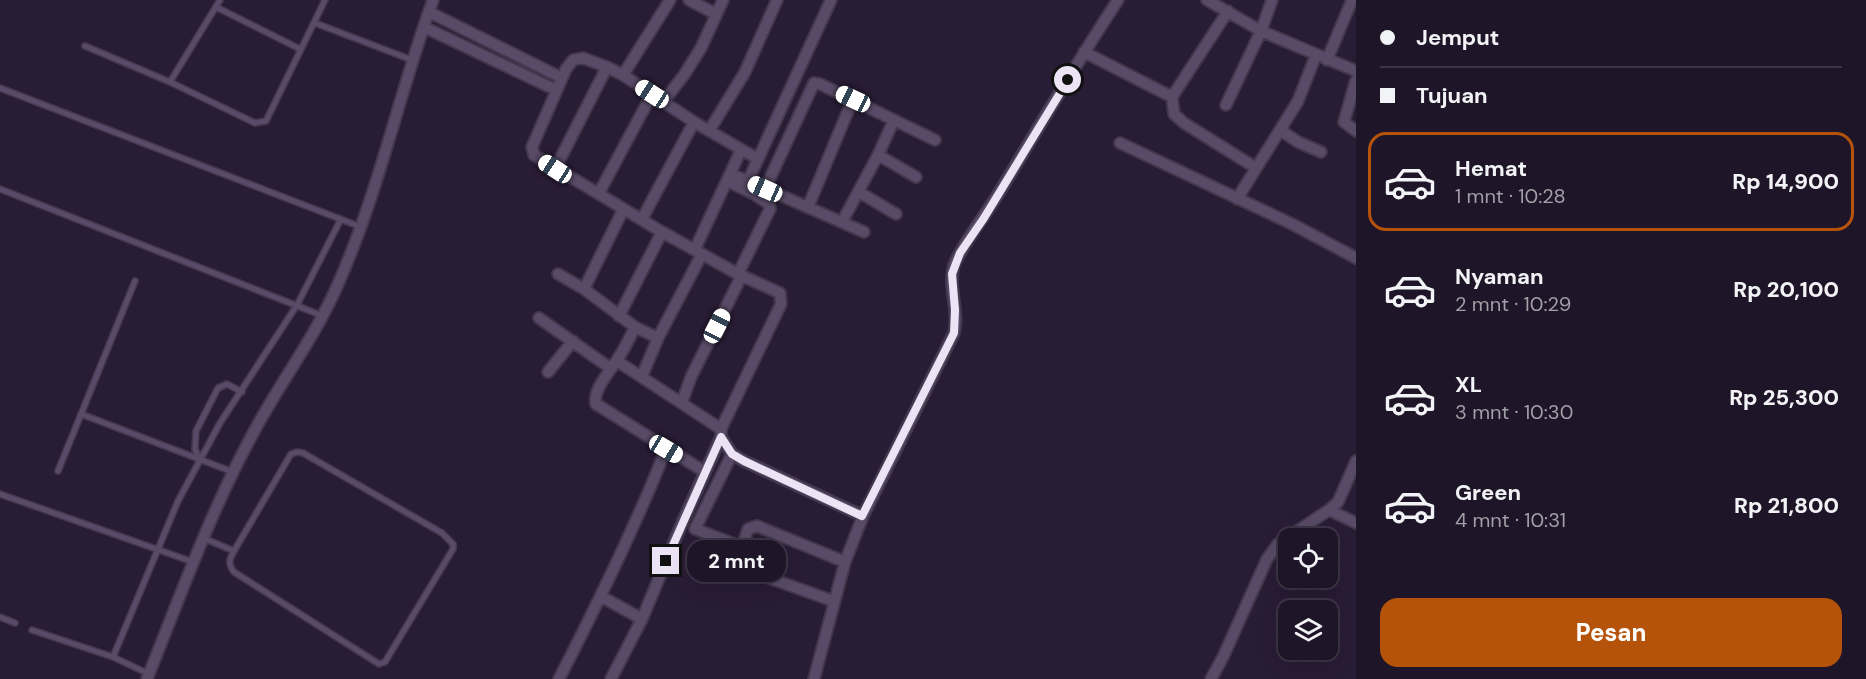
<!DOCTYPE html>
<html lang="id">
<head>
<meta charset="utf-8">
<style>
	body { margin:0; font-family:"DM Sans",sans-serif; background:#271e30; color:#f1f3f6; height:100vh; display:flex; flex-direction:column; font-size:22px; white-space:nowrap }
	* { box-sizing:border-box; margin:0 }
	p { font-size:20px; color:#a19fa8 }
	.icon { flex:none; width:33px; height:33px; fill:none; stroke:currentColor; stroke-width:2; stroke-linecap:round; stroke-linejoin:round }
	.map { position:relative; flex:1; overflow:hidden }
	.details { display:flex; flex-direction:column; background:#1f1528; width:510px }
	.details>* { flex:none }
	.guide { display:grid; align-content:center; height:132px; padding:0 24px; background:#1f1528 }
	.fabs { position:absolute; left:1278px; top:528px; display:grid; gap:12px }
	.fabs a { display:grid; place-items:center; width:60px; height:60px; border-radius:12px; background:#1f1528; box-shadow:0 6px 24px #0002,0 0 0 2px #3c3445; font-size:30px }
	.end { position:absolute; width:27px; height:27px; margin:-14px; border:8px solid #ece3f4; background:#111; box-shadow:0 0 0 3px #111 }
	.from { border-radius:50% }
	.bubble { position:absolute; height:42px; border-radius:18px; background:#1f1528; box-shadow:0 6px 24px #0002,0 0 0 2px #3c3445; font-size:20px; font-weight:800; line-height:42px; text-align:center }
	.car { position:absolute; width:18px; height:36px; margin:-18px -9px; border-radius:8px; box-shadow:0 0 4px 2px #0007; background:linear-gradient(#fff 24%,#345 0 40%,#fff 0 76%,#345 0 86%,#fff 0) }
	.guide b { display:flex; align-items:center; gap:21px; height:57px; font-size:22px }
	.guide b+b { border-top:2px solid #3c3445 }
	.guide i { width:15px; height:15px; background:#f1f3f6 }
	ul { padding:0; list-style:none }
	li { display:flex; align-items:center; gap:18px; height:99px; margin:0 12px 9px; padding:0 12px; border:3px solid transparent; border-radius:18px }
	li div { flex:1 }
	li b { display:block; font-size:22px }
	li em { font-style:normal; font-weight:800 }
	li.current { border-color:#b45309 }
	li>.icon { width:54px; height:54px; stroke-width:1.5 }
	.action { display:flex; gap:12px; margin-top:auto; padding:12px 24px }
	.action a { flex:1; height:69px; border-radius:18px; background:#b45309; color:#fff; font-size:24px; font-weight:800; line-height:69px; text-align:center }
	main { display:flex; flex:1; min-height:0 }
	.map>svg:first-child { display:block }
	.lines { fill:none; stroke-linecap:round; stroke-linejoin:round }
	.lane-casing { stroke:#42374c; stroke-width:8 }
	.street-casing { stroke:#42374c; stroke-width:14 }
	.lane { stroke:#594b67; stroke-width:5 }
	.street { stroke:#594b67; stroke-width:10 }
	.route { stroke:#ece3f4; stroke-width:8 }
</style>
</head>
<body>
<main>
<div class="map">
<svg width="1356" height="679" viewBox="0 0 1356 679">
	<rect width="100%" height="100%" fill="#291c35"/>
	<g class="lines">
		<!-- lane casing -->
		<g class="lane-casing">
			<path id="lane" d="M216 7 300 49
				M315 23 412 60
				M85 46 170 82 255 123 266 121 325 0
				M170 82 220 0
				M0 88 361 227
				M0 189 323 316
				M81 414 233 472
				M200 460 195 449 196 431 218 388 227 384 242 392
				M58 471 135 281
				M0 494 193 562
				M203 538 234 551 291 454 297 452 303 453 442 533 453 544V549L385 662 379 664 234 572C228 564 229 560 234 551
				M0 617 15 623
				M32 630 113 657 149 674
				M113 657 178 501 220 423 297 305 341 219"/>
		</g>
		<!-- street casing -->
		<g class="street-casing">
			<path id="street" d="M689 0 716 14
				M1207 0 1261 31 1356 71
				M429 12 562 78
				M424 27 556 90
				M1084 52 1172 97 1228 11
				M1327 60 1352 0
				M623 75 670 0
				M1356 80 1344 122 1356 131
				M1172 97 1174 114 1184 123 1256 168
				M663 102 684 75 701 48 723 0
				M1226 105 1261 31 1272 0
				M1280 130 1298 142 1321 152
				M709 131 745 72 777 0
				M1120 143 1292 224 1356 258
				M878 155 916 177
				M555 169 607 67
				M730 174 741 150
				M727 181 754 194 769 204 770 209 738 274
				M744 189 748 181 864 232
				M765 189 814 83 820 84 935 140
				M859 192 896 214
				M599 193 652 94
				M1237 199 1298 101 1316 55
				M808 207 853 99
				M642 219 694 122
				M842 222 878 155 894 120
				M695 249 730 174 748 181 758 159
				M558 274 584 289 635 327C630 337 625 348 619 357 612 369 592 390 596 404L705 472
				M584 289 623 210
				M619 316 662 232
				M539 318 610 368
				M635 327 658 338
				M617 361 721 429
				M548 372 573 341
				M642 376 658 338 702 254
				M682 402 691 377 742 275
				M721 437 732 454 744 461 863 516
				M732 454 695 529 742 547
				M1329 510 1356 523
				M602 597 642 619
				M833 601 739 567 738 560 748 529 757 526 845 562
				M147 679C180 597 209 515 251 437 278 385 315 338 338 284 379 192 399 93 433 0
				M559 679C598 603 635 528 666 449
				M611 679 642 619 682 523 721 437V429L781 304 780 293 738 274 662 232 534 155 532 147 566 69 573 60 583 58 607 67 623 75 694 122 758 159 831 0
				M814 679 845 562 863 516 954 333C960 311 947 287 954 265 963 243 987 213 1000 191 1039 127 1077 62 1118 0
				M1211 679 1223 657 1267 559 1278 544 1329 510 1338 502 1356 461"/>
		</g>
		<!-- lane -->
		<use href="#lane" class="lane"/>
		<!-- street -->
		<use href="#street" class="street"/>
	</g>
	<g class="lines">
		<!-- route -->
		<path class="route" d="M666 561 721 437 732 454 744 461 862 516 954 333 955 310 952 274 960 253 984 218 1068 80"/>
	</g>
</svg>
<div class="fabs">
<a><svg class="icon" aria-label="locate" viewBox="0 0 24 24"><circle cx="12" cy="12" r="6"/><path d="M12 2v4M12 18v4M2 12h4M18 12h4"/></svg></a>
<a><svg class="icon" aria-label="layers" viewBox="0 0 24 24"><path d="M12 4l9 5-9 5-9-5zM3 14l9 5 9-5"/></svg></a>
</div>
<i class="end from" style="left:1068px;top:80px"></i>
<i class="end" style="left:666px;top:561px"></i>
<div class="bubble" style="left:687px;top:540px;width:99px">2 mnt</div>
<i class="car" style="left:652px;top:94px;rotate:303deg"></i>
<i class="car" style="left:853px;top:99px;rotate:295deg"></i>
<i class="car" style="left:555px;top:169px;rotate:303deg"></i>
<i class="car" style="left:765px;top:189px;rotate:294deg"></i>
<i class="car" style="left:717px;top:326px;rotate:27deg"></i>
<i class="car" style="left:666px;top:449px;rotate:121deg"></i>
</div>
<section class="details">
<div class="guide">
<b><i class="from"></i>Jemput</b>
<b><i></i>Tujuan</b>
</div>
<ul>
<li class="current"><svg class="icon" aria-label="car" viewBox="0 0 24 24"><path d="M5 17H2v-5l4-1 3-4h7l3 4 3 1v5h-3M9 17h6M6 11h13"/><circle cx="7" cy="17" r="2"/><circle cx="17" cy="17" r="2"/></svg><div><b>Hemat</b><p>1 mnt · 10:28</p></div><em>Rp 14,900</em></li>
<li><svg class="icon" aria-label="car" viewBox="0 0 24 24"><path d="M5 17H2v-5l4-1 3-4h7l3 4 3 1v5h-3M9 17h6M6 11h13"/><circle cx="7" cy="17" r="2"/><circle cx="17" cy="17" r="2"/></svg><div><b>Nyaman</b><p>2 mnt · 10:29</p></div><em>Rp 20,100</em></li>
<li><svg class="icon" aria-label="car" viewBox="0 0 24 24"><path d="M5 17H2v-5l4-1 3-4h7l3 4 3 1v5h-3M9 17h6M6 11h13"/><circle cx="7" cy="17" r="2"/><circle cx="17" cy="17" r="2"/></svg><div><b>XL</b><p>3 mnt · 10:30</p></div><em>Rp 25,300</em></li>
<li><svg class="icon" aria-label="car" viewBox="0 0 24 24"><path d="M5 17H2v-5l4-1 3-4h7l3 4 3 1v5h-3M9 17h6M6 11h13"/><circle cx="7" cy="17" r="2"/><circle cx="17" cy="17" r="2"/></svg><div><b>Green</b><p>4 mnt · 10:31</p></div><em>Rp 21,800</em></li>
</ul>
<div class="action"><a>Pesan</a></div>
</section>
</main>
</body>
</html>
